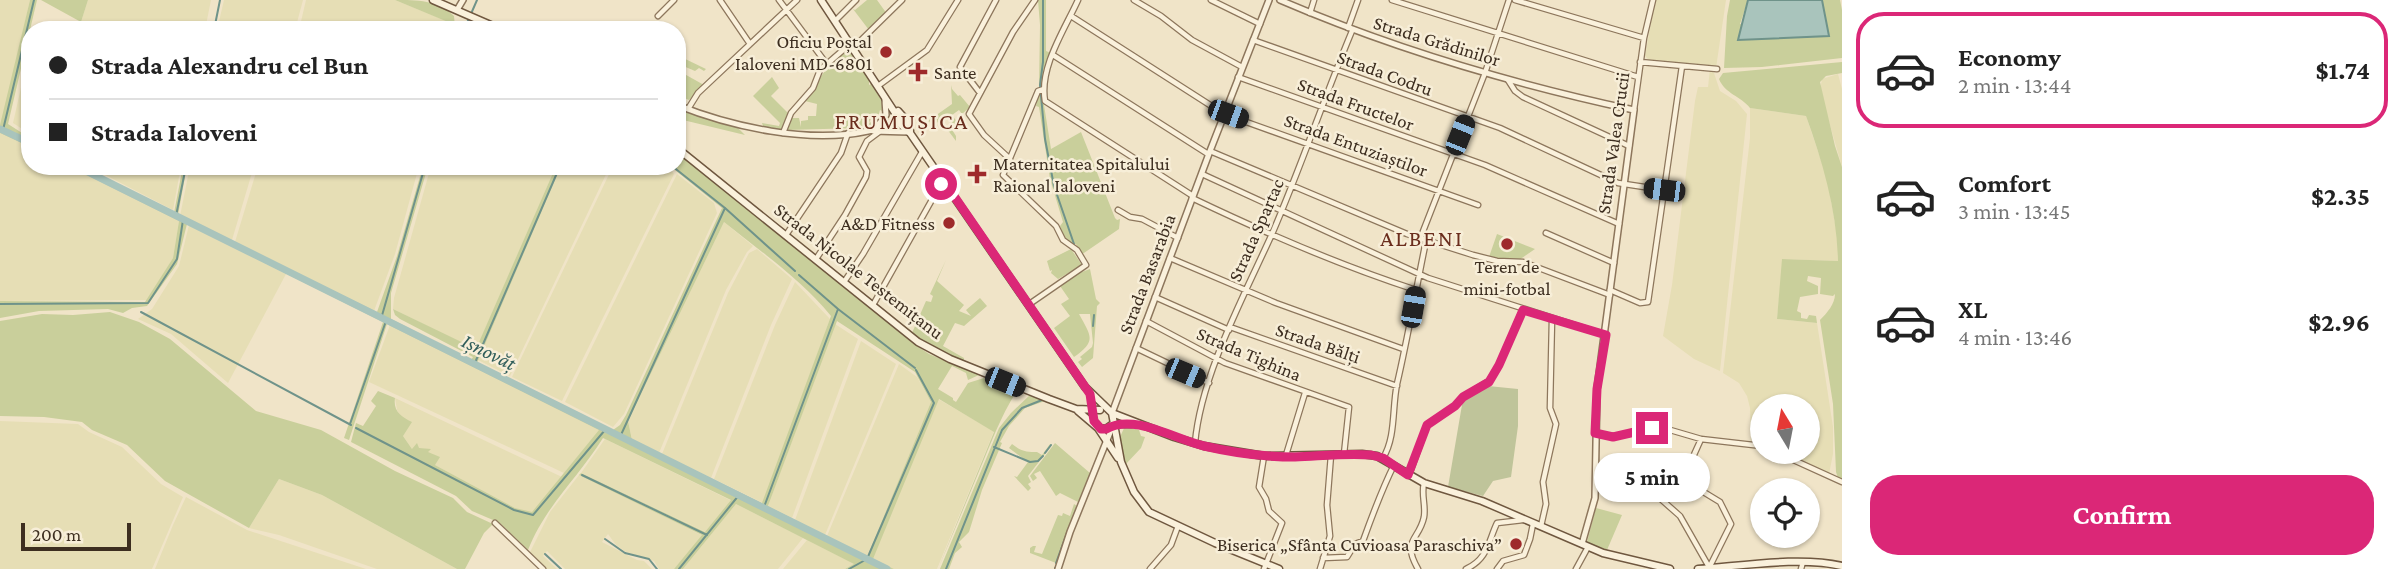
<!DOCTYPE html>
<html lang="en">
<head>
<meta charset="utf-8">
<style>
	body { margin:0; font-family:"Crimson Pro",serif; background:#f2f2f2; color:#222; height:100vh; display:flex; flex-direction:column; font-size:26px; white-space:nowrap }
	* { box-sizing:border-box; margin:0 }
	p { font-size:23px; color:#767676 }
	.icon { flex:none; width:38px; height:38px; fill:none; stroke:currentColor; stroke-width:2; stroke-linecap:round; stroke-linejoin:round }
	.map { position:relative; flex:1; overflow:hidden }
	.side { display:flex; flex-direction:column; background:#fff; width:560px }
	.side>* { flex:none }
	.hud { position:absolute; left:21px; top:21px; width:665px; height:154px; border-radius:28px; box-shadow:0 2px 5px #0004; display:grid; align-content:center; height:154px; padding:0 28px; background:#fff }
	.needle { width:46px; rotate:350deg }
	.fabs { position:absolute; left:1750px; top:394px; display:grid; gap:14px }
	.fabs a { display:grid; place-items:center; width:70px; height:70px; border-radius:50%; background:#fff; box-shadow:0 2px 5px #0004; font-size:35px }
	.scale { position:absolute; left:21px; bottom:18px; width:110px; box-sizing:border-box; padding-left:7px; border:4px solid #3d2e20; border-top:0; font-size:19px; line-height:24px; white-space:nowrap; color:#3d2e20; -webkit-text-stroke:5px #f7eed8; paint-order:stroke }
	.end { position:absolute; width:32px; height:32px; margin:-16px; border:9px solid #db2777; background:#fff; box-shadow:0 0 0 4px #fff }
	.from { border-radius:50% }
	.bubble { position:absolute; height:49px; border-radius:24px; background:#fff; box-shadow:0 2px 5px #0004; font-size:23px; font-weight:700; line-height:49px; text-align:center }
	.car { position:absolute; width:21px; height:42px; margin:-21px -10px; border-radius:9px; box-shadow:0 0 5px 2px #0007; background:linear-gradient(#222 24%,#8ab4d8 0 40%,#222 0 76%,#8ab4d8 0 86%,#222 0) }
	.hud b { display:flex; align-items:center; gap:24px; height:66px; font-size:26px }
	.hud b+b { border-top:2px solid #e0e0e0 }
	.hud i { width:18px; height:18px; background:#222 }
	ul { padding:12px 0 0; list-style:none }
	li { display:flex; align-items:center; gap:21px; height:116px; margin:0 14px 10px; padding:0 14px; border:4px solid transparent; border-radius:28px }
	li div { flex:1 }
	li b { display:block; font-size:26px }
	li em { font-style:normal; font-weight:700 }
	li.current { border-color:#db2777 }
	li>.icon { width:63px; height:63px; stroke-width:1.5 }
	.primary-button { display:flex; gap:14px; margin-top:auto; padding:14px 28px }
	.primary-button a { flex:1; height:80px; border-radius:28px; background:#db2777; color:#fff; font-size:28px; font-weight:700; line-height:80px; text-align:center }
	main { display:flex; flex:1; min-height:0 }
	.map>svg:first-child { display:block }
	.farmland { fill:#e6deb5 }
	.green { fill:#c9cf9b; fill-rule:evenodd }
	.cemetery { fill:#bfc49a }
	.water { fill:#a9c4bc; stroke:#6f938a; stroke-width:2 }
	.lines { fill:none; stroke-linecap:round; stroke-linejoin:round }
	.stream { stroke:#6f938a; stroke-width:2 }
	.river { stroke:#a9c4bc; stroke-width:7 }
	.minor-casing { stroke:#8d765c; stroke-width:7 }
	.tertiary-casing { stroke:#8d765c; stroke-width:8 }
	.secondary-casing { stroke:#6f573f; stroke-width:9 }
	.minor { stroke:#faf1dc; stroke-width:4.5 }
	.tertiary { stroke:#faf1dc; stroke-width:5 }
	.secondary { stroke:#faf1dc; stroke-width:6 }
	.route { stroke:#db2777; stroke-width:9 }
	.poi-dot { fill:#9e2a2b; stroke:#f7eed8; stroke-width:2.5 }
	.labels { text-anchor:middle; dominant-baseline:central; stroke-width:5; stroke-linejoin:round; paint-order:stroke }
	.poi-label { font-size:19px; fill:#3d2e20; stroke:#f7eed8; text-anchor:end }
	.street-label { font-size:19px; fill:#3d2e20; stroke:#f7eed8 }
	.water-label { font-size:21px; font-style:italic; fill:#2f5d5a; stroke:#f7eed8 }
	.quarter-label { font-size:23px; letter-spacing:2px; fill:#6b2e1e; stroke:#f7eed8 }
</style>
</head>
<body>
<main>
<div class="map">
<svg width="1842" height="569" viewBox="0 0 1842 569">
	<rect width="100%" height="100%" fill="#f0e4c8"/>
	<!-- farmland -->
	<path class="farmland" d="M0 0H30L1 125H0Z
		M88 0H211L205 30H94L81 22Z
		M224 0H303L295 30H217Z
		M306 0H395L449 22 455 27 454 30H299Z
		M1655 0H1726L1716 68 1650 61 1645 56Z
		M30 48V134L13 123Z
		M1710 69 1714 73 1720 91 1736 101 1747 114 1720 371 1694 359 1663 336 1672 285 1695 101 1698 87H1708Z
		M1838 74 1842 89V167L1820 90 1822 79Z
		M1750 108 1806 116 1827 178 1838 240V261L1783 259 1777 319 1817 323 1833 427V454L1829 474 1781 452H1808V406H1762V444L1751 440 1750 408 1747 396 1739 383 1723 373 1750 138Z
		M0 133 30 147V166H69L179 221 173 258 147 300 0 301Z
		M88 166H181L173 210Z
		M190 166H254L232 240 180 216Z
		M258 166H419L395 254 374 311 235 242Z
		M431 166H556L476 350 393 309 394 298Z
		M561 166H610L510 376 478 360Z
		M613 166H667L674 174 562 401 512 377Z
		M677 174 714 203 717 213 624 414 613 427 565 402Z
		M724 222 753 246 747 252 726 290 659 453 632 439 628 421Z
		M189 225 286 274 228 383 171 334 138 319 152 309 179 266Z
		M757 249 792 279 771 325 711 478 662 454 728 293 749 253Z
		M795 282 830 319 763 503 714 479 775 325Z
		M835 324 858 339 792 518 768 506Z
		M390 325 471 366 600 430 564 473 369 382Z
		M861 341 896 364 825 535 795 520Z
		M899 364 917 377 931 402 867 557 827 536Z
		M395 398 562 477 532 513 515 508 435 465 412 449 403 436 401 417 397 410Z
		M938 399 994 431 937 569H894L872 559Z
		M0 421 78 424 89 432 122 447 161 484 183 497 152 569H0Z
		M605 439 732 501 706 532 581 473Z
		M579 475 602 485 703 536 674 569H659L654 561 626 552 616 545 608 534 602 542 637 560 644 561 652 569H565L547 551 543 556 557 569H546L530 552 550 512Z
		M279 479 322 495 457 569H377L279 535 249 528Z
		M186 497 247 530 366 569H155L173 525Z
		M736 504 803 538 778 569H683Z
		M807 540 855 564 845 569H783Z"/>
	<!-- green -->
	<path class="green" d="M30 0H37L8 124 30 138V147L0 133V125Z
		M41 0H88L81 22Z
		M395 0C417 0 438 0 454 16L455 27 448 22Z
		M867 0H877L887 14 869 30 853 9 855 10Z
		M1038 0H1046V51L1051 53 1055 47 1047 63 1043 87 1039 89 1040 25Z
		M1730 0H1748L1740 24 1829 36 1822 0H1840L1842 10V58L1762 67 1724 68 1727 16Z
		M846 50 849 51 869 80V85L871 84 884 104 885 112 880 110 878 117 872 116 869 123 877 120 875 124 861 128 786 130 790 118H799L801 127V121L808 120V116H816L817 104 805 101 824 72 823 68Z
		M679 56 706 69 704 71 699 68 695 71 681 65 679 71 704 85 689 100 677 95V83L682 79 677 78Z
		M1842 62V73L1826 76 1820 82 1835 146 1842 167V480L1838 478 1836 472 1833 404 1820 320C1827 313 1835 304 1835 294L1833 296 1820 294 1821 278 1808 276 1807 281 1818 286V294L1800 297 1797 311 1801 313V318L1807 319 1809 315 1816 316 1817 323 1777 319 1782 259 1838 261C1837 211 1823 163 1806 116L1750 108C1741 96 1725 94 1719 79L1723 73Z
		M772 77 779 88 771 96 788 113 782 130 763 126 762 123 779 126 780 123 753 96Z
		M951 85 952 89 958 96 960 95 970 107 962 114 959 110 952 115 957 122 951 128 956 136V141L947 129 953 124 947 116 935 124 928 121 952 104Z
		M1039 93H1042L1046 104 1044 105 1051 149 1081 132 1115 218 1117 220 1120 219 1119 229 1081 255 1076 244 1072 245 1063 236 1060 226 1063 222 1050 179 1039 107 1036 106Z
		M677 107 701 117 736 126 745 135 683 120 677 117Z
		M677 153 914 344 929 354 979 375 968 380 966 373 952 366 938 389 953 398V400L956 402 968 383 984 378 1016 392C1000 418 992 441 980 469 966 503 952 536 938 569L994 432 939 399 873 559 894 569H845L854 564 736 504 683 569H674L702 535 579 475 581 473 705 532 731 500 603 438C578 478 546 505 528 550L500 523 472 511 456 496 351 442 356 423 363 426 376 406 371 401 378 391 395 398C393 411 401 417 412 422L403 436 412 449 417 443 419 448 431 449 428 452 440 457 435 465 515 508 532 512 599 430 387 324 349 440 344 438 383 322 187 224 177 264 147 306 132 308 123 313 108 309 39 311 0 318V301L145 302 173 258 179 221 69 166H82L174 213 183 166H187L178 215 377 312 397 256 423 166H428L391 293V319L471 360 473 357 400 319 395 315 393 309 476 349 556 166H561L477 363 613 430 620 425 626 415 722 208 670 166H677ZM724 222C761 252 801 279 831 316L762 503 632 440 628 421ZM837 321 915 372 931 402 867 557 768 506Z
		M1497 234 1535 249 1519 260 1489 257Z
		M1071 249 1082 265 1058 279 1051 273 1052 270 1050 271 1047 261Z
		M946 260 937 281 964 305 959 311 971 316 966 310 980 298 987 306 964 326 955 323 943 346 964 358V361L935 349 912 333 926 301 931 302 933 296 930 294Z
		M1090 269 1096 299 1100 303 1097 306 1093 358 1082 367 1078 362 1082 359 1080 357 1092 347 1093 343 1090 314H1079C1091 336 1097 341 1074 357L1054 328 1070 316 1061 304 1069 299 1060 286 1079 273Z
		M110 312 139 322 170 339 256 411 321 430 395 471 453 498 467 512 493 524 484 533 465 569H457L322 495 279 479 249 528 165 481 127 445 92 430 82 422 44 417 0 416V321L42 314 73 315Z
		M1030 395 1045 401 1025 408 1009 426 1000 442 1002 443 982 490 969 532 959 542 962 547 955 553 949 569H940L999 428 1011 413Z
		M1125 426 1139 430 1141 436 1145 437 1141 448 1125 465 1120 437Z
		M1055 443 1090 473 1078 502 1060 493 1056 496 1040 471 1034 474 1037 478 1033 481 1030 476Z
		M1012 444C1022 452 1028 452 1037 452L1042 455 1050 444 1052 445 1028 476 1031 482 1028 484 1031 488 1028 491 1014 476 1017 477 1028 462 1009 448Z
		M1074 504 1077 506 1056 563 1030 553V548L1033 546H1036L1034 552 1042 554 1058 515 1062 516 1063 513 1070 516Z
		M1596 508 1622 515 1607 550 1587 542Z"/>
	<!-- cemetery -->
	<path class="cemetery" d="M1488 386 1518 389V426L1511 477 1493 481 1483 496 1448 487 1463 399Z"/>
	<!-- water -->
	<path class="water" d="M1748 0H1822L1829 36 1738 40Z"/>
	<g class="lines">
		<!-- stream -->
		<path class="stream" d="M1043 0V62L1040 85 1045 139 1054 186 1074 244
			M214 30 220 0
			M464 30 477 0
			M3 130 34 0
			M672 166 725 208 795 271
			M176 216 186 166
			M799 275 838 309 915 368
			M0 304 148 303 177 259 183 220
			M141 312 351 425
			M381 319 425 166
			M1093 326 1094 315
			M474 365 560 166
			M350 424 386 321
			M356 428 514 510 533 515 605 430
			M620 437 725 208
			M994 447 1030 462 1038 461 1043 456
			M1045 453 1051 445
			M1094 466 1100 451
			M582 475 707 535
			M764 507 838 309
			M605 539 625 553 649 559 657 569
			M545 554 561 569
			M1056 563 1068 530
			M679 569 739 495
			M849 569 867 559 934 403 916 370
			M946 569 1002 430 1022 408 1042 400
			M1055 569V568"/>
		<!-- river -->
		<path class="river" d="M0 129 30 143
			M76 166 887 569"/>
		<!-- minor casing -->
		<g class="minor-casing">
			<path id="minor" d="M720 0 750 44
				M779 0 826 63
				M1078 0C1065 29 1039 67 1045 101L1193 196
				M1134 0 1161 16 1192 40 1242 67
				M1211 0 1260 24
				M1392 0 1638 77
				M1515 0 1644 38
				M1310 13 1314 0
				M658 16 674 0
				M1071 16 1224 114 1478 205
				M835 21 856 0
				M1348 28 1358 0
				M1253 40 1500 128 1618 183 1664 190
				M853 48 902 0
				M1053 55 1208 154
				M1640 62 1717 69
				M1238 77 1485 165 1619 224
				M1508 80 1515 91 1523 97 1629 146
				M878 86 927 50 958 0
				M980 93 960 67 996 0
				M688 109 698 93 797 0
				M1634 110 1644 38 1653 0
				M783 133 791 113 813 88 820 70 850 44
				M1210 151 1407 234 1473 255 1497 261 1523 262 1610 295
				M1010 159 984 135 969 114 1013 32 1035 0
				M1202 174 1428 278 1606 335
				M1192 198C1265 233 1339 265 1416 290
				M1118 210 1130 217 1142 219 1178 238
				M1546 233 1614 263
				M786 235 841 153 848 133
				M1420 239 1485 73 1509 0
				M1170 258 1276 303 1403 349
				M816 259 845 215 866 177 867 171 859 157 867 141 879 132
				M844 282 863 254 922 152
				M1610 290 1640 303 1648 302 1682 66
				M1155 297 1229 330
				M873 305 943 180
				M1028 305 1086 265 1077 250 1063 240 1056 226 1003 175 1038 91 1044 89
				M1146 321 1225 363 1349 407 1344 454
				M1230 327 1397 386
				M1136 348 1209 383
				M1596 434 1613 437 1660 427 1701 439 1762 446
				M1701 439C1695 454 1684 469 1692 485L1720 502 1731 524 1709 568
				M1195 443C1201 375 1244 296 1272 234 1301 167 1324 98 1352 31
				M1776 452 1842 482
				M1286 455 1305 393
				M1264 456 1259 487 1266 499 1269 511 1282 523 1264 569
				M1383 458C1396 437 1392 408 1397 384 1408 337 1416 289 1426 241
				M1409 475 1427 425 1455 406 1463 397 1489 381 1499 365 1523 309
				M1596 486 1623 491 1643 488 1654 493 1680 516 1709 567
				M495 523 543 569
				M1541 526 1546 504 1543 482 1556 424 1550 408 1552 319
				M1323 558 1347 557 1355 544 1363 541C1372 516 1382 489 1394 465
				M1150 569 1171 545 1178 526
				M1320 569 1330 536 1327 505 1331 455
				M1418 569C1401 539 1419 541 1424 517 1426 505 1421 495 1424 483
				M1466 569C1488 559 1488 542 1497 523L1523 520
				M1497 569 1503 561 1524 555 1530 539 1533 524
				M1576 569 1588 547
				M1801 569 1803 562"/>
		</g>
		<!-- tertiary casing -->
		<g class="tertiary-casing">
			<path id="tertiary" d="M1280 0C1394 49 1513 84 1634 110L1597 389 1595 498 1582 544
				M457 10 463 0
				M677 105C732 127 809 144 868 131 878 129 889 123 899 120
				M878 125 886 115 885 100
				M873 131 908 132
				M1112 413 1210 151 1269 0
				M1058 569 1070 532 1113 425"/>
		</g>
		<!-- secondary casing -->
		<g class="secondary-casing">
			<path id="secondary" d="M433 0 502 30
				M821 0 899 119V123L910 133 1085 387 1112 413 1174 437 1204 446 1264 456 1362 454 1377 456 1424 483 1482 501 1603 553 1670 569
				M898 111 906 120 910 131
				M677 148 918 342 950 359 1049 399 1076 409 1100 410
				M1078 411 1098 428 1118 458
				M1112 413 1121 462 1134 492 1149 512 1215 543 1279 569
				M1098 428 1106 429 1113 424H1132
				M1698 569C1741 566 1801 556 1842 566"/>
		</g>
		<!-- minor -->
		<use href="#minor" class="minor"/>
		<!-- tertiary -->
		<use href="#tertiary" class="tertiary"/>
		<!-- secondary -->
		<use href="#secondary" class="secondary"/>
	</g>
	<g class="lines">
		<!-- route -->
		<path class="route" d="M941 184 943 180 1090 394 1094 421 1101 429H1106C1134 413 1174 439 1204 446 1234 453 1265 457 1295 457 1321 456 1346 453 1371 455L1383 458 1408 475 1427 425 1455 406 1463 397 1489 382 1499 365 1523 310 1606 335 1597 389 1595 433 1613 437 1652 428"/>
	</g>
	<!-- markers -->
	<g class="poi-dot">
		<circle cx="886" cy="52" r="7"/>
		<path d="M914.5 61.5h7v7h7v7h-7v7h-7v-7h-7v-7h7z"/>
		<path d="M973.5 163.5h7v7h7v7h-7v7h-7v-7h-7v-7h7z"/>
		<circle cx="949" cy="223" r="7"/>
		<circle cx="1507" cy="244" r="7"/>
		<circle cx="1516" cy="544" r="7"/>
	</g>
	<g class="labels">
		<!-- poi labels -->
		<g class="poi-label">
			<text x="872" y="41">Oficiu Poștal<tspan x="872" dy="22">Ialoveni MD-6801</tspan></text>
			<text x="934" y="72" text-anchor="start">Sante</text>
			<text x="993" y="163" text-anchor="start">Maternitatea Spitalului<tspan x="993" dy="22">Raional Ialoveni</tspan></text>
			<text x="935" y="223">A&amp;D Fitness</text>
			<text x="1507" y="266" text-anchor="middle">Teren de<tspan x="1507" dy="22">mini-fotbal</tspan></text>
			<text x="1502" y="544">Biserica „Sfânta Cuvioasa Paraschiva”</text>
		</g>
		<!-- street labels -->
		<g class="street-label">
			<text transform="translate(1437 41) rotate(17)">Strada Grădinilor</text>
			<text transform="translate(1385 73) rotate(20)">Strada Codru</text>
			<text transform="translate(1356 104) rotate(20)">Strada Fructelor</text>
			<text transform="translate(1613 143) rotate(-82)">Strada Valea Crucii</text>
			<text transform="translate(1356 145) rotate(20)">Strada Entuziaștilor</text>
			<text transform="translate(1256 230) rotate(-66)">Strada Spartac</text>
			<text transform="translate(859 271) rotate(38)">Strada Nicolae Testemițanu</text>
			<text transform="translate(1147 274) rotate(-69)">Strada Basarabia</text>
			<text transform="translate(1318 343) rotate(19)">Strada Bălți</text>
			<text transform="translate(1249 354) rotate(23)">Strada Tighina</text>
		</g>
		<!-- water labels -->
		<g class="water-label">
			<text transform="translate(489 352) rotate(26)">Ișnovăț</text>
		</g>
		<!-- quarter labels -->
		<g class="quarter-label">
			<text x="902" y="121">FRUMUȘICA</text>
			<text x="1422" y="238">ALBENI</text>
		</g>
	</g>
</svg>
<div class="fabs">
<a><svg class="needle" viewBox="-14 -14 28 28"><path d="M0-13l5 13h-10z" fill="#e53935"/><path d="M0 13l5-13h-10z" fill="#767676"/></svg></a>
<a><svg class="icon" aria-label="locate" viewBox="0 0 24 24"><circle cx="12" cy="12" r="6"/><path d="M12 2v4M12 18v4M2 12h4M18 12h4"/></svg></a>
</div>
<div class="scale">200 m</div>
<i class="end from" style="left:941px;top:184px"></i>
<i class="end" style="left:1652px;top:428px"></i>
<div class="bubble" style="left:1594px;top:453px;width:116px">5 min</div>
<i class="car" style="left:1228px;top:114px;rotate:110deg"></i>
<i class="car" style="left:1460px;top:135px;rotate:22deg"></i>
<i class="car" style="left:1664px;top:190px;rotate:277deg"></i>
<i class="car" style="left:1413px;top:307px;rotate:10deg"></i>
<i class="car" style="left:1185px;top:373px;rotate:113deg"></i>
<i class="car" style="left:1005px;top:382px;rotate:112deg"></i>
<div class="hud">
<b><i class="from"></i>Strada Alexandru cel Bun</b>
<b><i></i>Strada Ialoveni</b>
</div>
</div>
<section class="side">
<ul>
<li class="current"><svg class="icon" aria-label="car" viewBox="0 0 24 24"><path d="M5 17H2v-5l4-1 3-4h7l3 4 3 1v5h-3M9 17h6M6 11h13"/><circle cx="7" cy="17" r="2"/><circle cx="17" cy="17" r="2"/></svg><div><b>Economy</b><p>2 min · 13:44</p></div><em>$1.74</em></li>
<li><svg class="icon" aria-label="car" viewBox="0 0 24 24"><path d="M5 17H2v-5l4-1 3-4h7l3 4 3 1v5h-3M9 17h6M6 11h13"/><circle cx="7" cy="17" r="2"/><circle cx="17" cy="17" r="2"/></svg><div><b>Comfort</b><p>3 min · 13:45</p></div><em>$2.35</em></li>
<li><svg class="icon" aria-label="car" viewBox="0 0 24 24"><path d="M5 17H2v-5l4-1 3-4h7l3 4 3 1v5h-3M9 17h6M6 11h13"/><circle cx="7" cy="17" r="2"/><circle cx="17" cy="17" r="2"/></svg><div><b>XL</b><p>4 min · 13:46</p></div><em>$2.96</em></li>
</ul>
<div class="primary-button"><a>Confirm</a></div>
</section>
</main>
</body>
</html>
